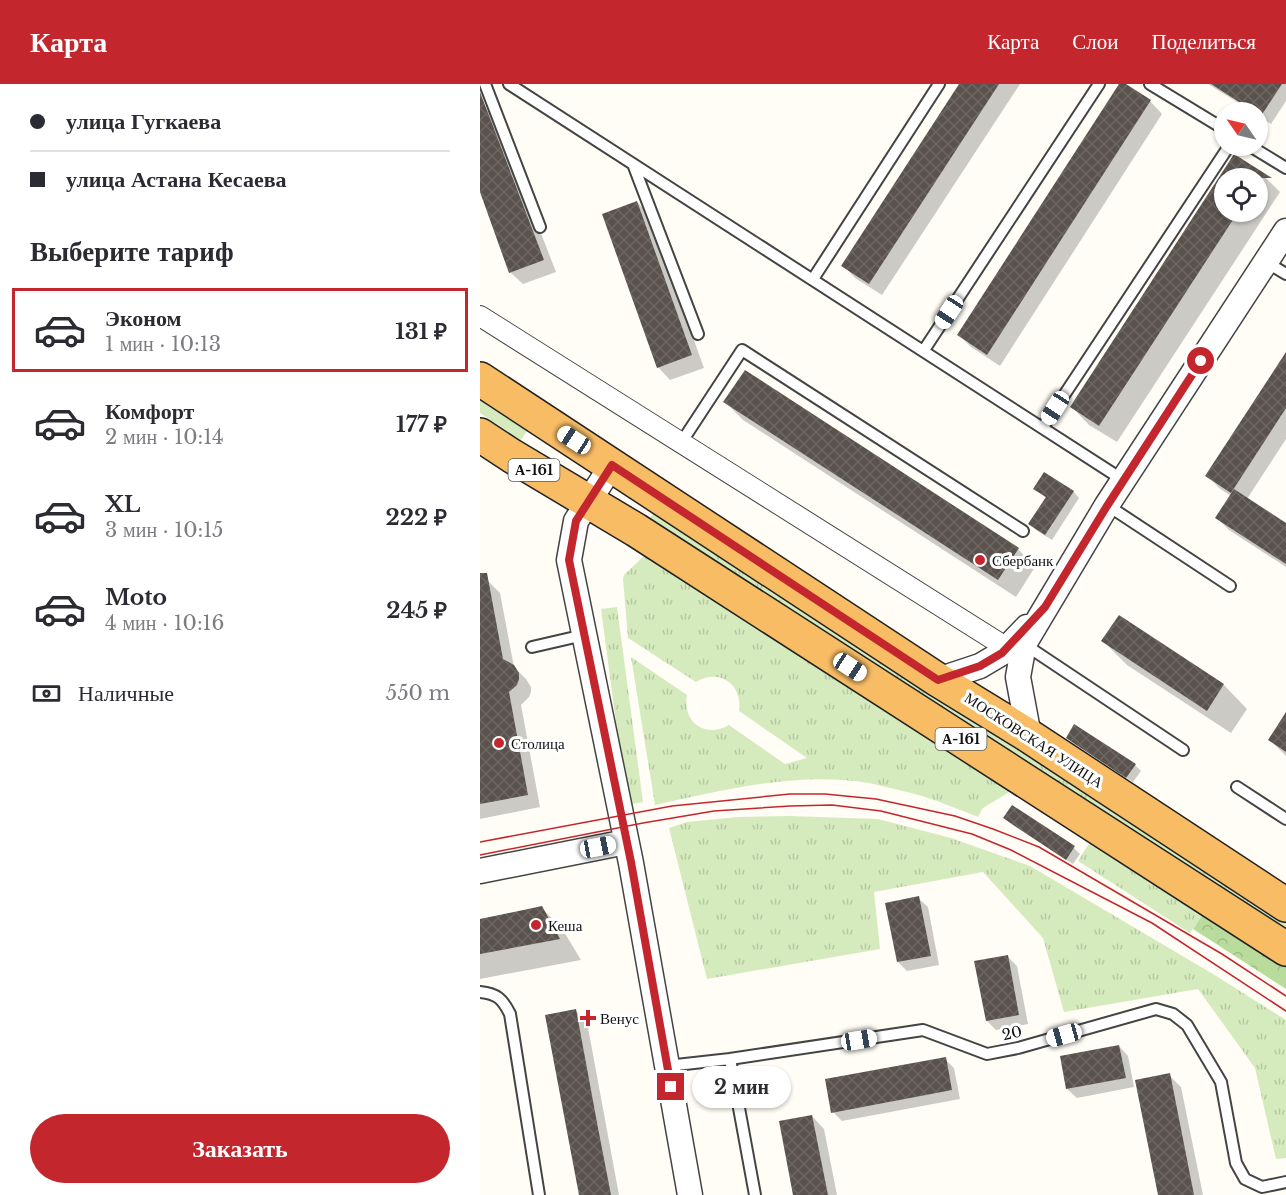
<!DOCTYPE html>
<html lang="ru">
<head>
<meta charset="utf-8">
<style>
	body { margin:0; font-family:"Libre Baskerville",serif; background:#f2f2f3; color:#2b2b33; height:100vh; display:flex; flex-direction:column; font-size:22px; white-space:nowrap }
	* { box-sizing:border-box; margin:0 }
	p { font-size:20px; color:#7c7c81 }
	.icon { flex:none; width:33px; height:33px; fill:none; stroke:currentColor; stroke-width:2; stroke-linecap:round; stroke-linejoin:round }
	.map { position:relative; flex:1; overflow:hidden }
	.details { display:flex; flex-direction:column; background:#fff; width:480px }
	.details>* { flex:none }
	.guide { display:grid; align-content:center; height:132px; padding:0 30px; background:#fff }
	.needle { width:39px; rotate:304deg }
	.controls { position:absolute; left:734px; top:18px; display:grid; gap:12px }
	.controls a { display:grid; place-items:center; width:54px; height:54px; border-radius:50%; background:#fff; box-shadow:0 2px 4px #0004; font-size:30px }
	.end { position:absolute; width:27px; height:27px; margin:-14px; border:8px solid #c4262e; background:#fff; box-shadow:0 0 0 3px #fff }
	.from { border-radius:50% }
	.bubble { position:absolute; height:42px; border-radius:21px; background:#fff; box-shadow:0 2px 4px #0004; font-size:20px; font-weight:800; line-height:42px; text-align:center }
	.car { position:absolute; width:18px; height:36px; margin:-18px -9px; border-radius:8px; box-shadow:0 0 4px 2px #0007; background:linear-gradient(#fff 24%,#345 0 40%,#fff 0 76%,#345 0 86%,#fff 0) }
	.guide b { display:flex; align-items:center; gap:21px; height:57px; font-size:22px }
	.guide b+b { border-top:2px solid #e1e1e2 }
	.guide i { width:15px; height:15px; background:#2b2b33 }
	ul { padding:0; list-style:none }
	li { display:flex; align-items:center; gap:18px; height:84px; margin:0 12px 9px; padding:0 18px; border:3px solid transparent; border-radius:0px }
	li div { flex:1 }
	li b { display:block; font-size:22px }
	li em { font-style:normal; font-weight:800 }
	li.on { border-color:#c4262e }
	li>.icon { width:54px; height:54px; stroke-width:1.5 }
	h2 { padding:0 30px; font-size:27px; line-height:72px }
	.pay { display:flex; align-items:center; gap:15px; height:66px; padding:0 30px; font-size:22px }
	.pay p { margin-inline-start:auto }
	.action { display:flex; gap:12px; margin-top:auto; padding:12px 30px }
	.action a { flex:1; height:69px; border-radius:36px; background:#c4262e; color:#fff; font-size:24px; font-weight:800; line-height:69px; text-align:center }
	header { display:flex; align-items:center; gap:36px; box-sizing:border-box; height:84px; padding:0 30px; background:#c4262e; color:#fff }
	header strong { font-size:28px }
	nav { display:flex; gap:33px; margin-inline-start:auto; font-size:21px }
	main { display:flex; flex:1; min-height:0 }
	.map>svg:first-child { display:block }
	.grass { fill:url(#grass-tufts) }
	.forest { fill:url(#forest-crowns) }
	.shadow { fill:#0003; fill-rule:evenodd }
	.building { fill:url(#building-cross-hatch) }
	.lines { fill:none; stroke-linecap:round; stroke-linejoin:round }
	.service-casing { stroke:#444; stroke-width:14 }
	.minor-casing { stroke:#444; stroke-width:22 }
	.tertiary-casing { stroke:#444; stroke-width:27 }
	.trunk-casing { stroke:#222; stroke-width:36 }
	.service { stroke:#fff; stroke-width:10 }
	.minor { stroke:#fff; stroke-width:20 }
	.tertiary { stroke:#fff; stroke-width:24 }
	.trunk { stroke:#f7bc64; stroke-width:33 }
	.tram { stroke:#c4262e; stroke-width:1.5 }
	.route { stroke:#c4262e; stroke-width:8 }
	.poi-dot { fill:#c4262e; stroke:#fff; stroke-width:2 }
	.labels { text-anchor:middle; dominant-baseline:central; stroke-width:6; stroke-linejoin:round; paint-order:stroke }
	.shield { fill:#fff; stroke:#585858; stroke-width:1.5 }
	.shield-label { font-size:14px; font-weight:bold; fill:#111 }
	.poi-label { font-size:15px; fill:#111; stroke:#fff; text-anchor:start }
	.street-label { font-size:15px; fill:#111; stroke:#fff }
</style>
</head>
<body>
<header>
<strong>Карта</strong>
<nav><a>Карта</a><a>Слои</a><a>Поделиться</a></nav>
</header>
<main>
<section class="details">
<div class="guide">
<b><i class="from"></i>улица Гугкаева</b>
<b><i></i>улица Астана Кесаева</b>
</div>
<h2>Выберите тариф</h2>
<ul>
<li class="on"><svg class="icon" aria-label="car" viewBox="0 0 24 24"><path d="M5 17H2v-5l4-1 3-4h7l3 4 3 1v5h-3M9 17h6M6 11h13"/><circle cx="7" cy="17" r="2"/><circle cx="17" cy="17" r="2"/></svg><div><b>Эконом</b><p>1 мин · 10:13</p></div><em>131 ₽</em></li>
<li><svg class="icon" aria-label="car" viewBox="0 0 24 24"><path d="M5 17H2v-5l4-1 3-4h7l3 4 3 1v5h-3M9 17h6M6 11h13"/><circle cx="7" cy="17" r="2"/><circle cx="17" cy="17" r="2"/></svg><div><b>Комфорт</b><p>2 мин · 10:14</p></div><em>177 ₽</em></li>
<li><svg class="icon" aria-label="car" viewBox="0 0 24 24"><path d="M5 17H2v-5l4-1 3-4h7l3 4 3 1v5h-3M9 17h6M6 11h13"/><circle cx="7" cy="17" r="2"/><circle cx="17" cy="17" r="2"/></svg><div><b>XL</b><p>3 мин · 10:15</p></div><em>222 ₽</em></li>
<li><svg class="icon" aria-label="car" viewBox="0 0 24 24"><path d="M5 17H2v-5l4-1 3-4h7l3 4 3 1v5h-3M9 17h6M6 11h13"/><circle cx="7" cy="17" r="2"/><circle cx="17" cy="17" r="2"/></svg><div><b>Moto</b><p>4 мин · 10:16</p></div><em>245 ₽</em></li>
</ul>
<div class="pay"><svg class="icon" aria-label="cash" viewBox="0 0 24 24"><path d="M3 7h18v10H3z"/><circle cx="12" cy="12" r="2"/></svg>Наличные<p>550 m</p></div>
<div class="action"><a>Заказать</a></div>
</section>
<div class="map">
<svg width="806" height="1111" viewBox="0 0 806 1111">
	<defs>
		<pattern id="grass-tufts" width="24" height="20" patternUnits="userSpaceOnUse" patternTransform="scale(1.5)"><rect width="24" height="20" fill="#d5ebbd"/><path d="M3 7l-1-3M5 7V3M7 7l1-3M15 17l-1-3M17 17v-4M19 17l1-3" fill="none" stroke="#b6c8a1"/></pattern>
		<pattern id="forest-crowns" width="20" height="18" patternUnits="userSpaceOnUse" patternTransform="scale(1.5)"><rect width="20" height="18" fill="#b9dc9c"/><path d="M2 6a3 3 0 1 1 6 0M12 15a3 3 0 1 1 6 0" fill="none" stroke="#9ebc85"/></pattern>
		<pattern id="building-cross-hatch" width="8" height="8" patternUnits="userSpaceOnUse" patternTransform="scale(1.5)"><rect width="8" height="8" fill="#5a524d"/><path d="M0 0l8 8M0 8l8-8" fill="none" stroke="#6d6662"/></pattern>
	</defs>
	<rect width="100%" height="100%" fill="#fffdf5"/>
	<!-- grass -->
	<path class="grass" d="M0 310 49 344 41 356 0 329Z
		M178 421 806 832V848L167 439Z
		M167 469 531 707 503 724 498 733C480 726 461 718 442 712 425 707 406 703 389 699 319 687 243 706 175 721L151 573 207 611C202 638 225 655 249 641L305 680 327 674 259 627C263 600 239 584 216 598L148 554 143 495 144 491Z
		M137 523 163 718 147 721 121 525Z
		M310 732 398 735 471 754 550 782 733 890 806 936V1074L796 1075 775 984 718 905 584 928 563 854 503 788 394 808 400 865 227 895 189 744 207 738 258 733Z
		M615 750 728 822 710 849 598 777Z"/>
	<!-- forest -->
	<path class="forest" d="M728 822 806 872V905L713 845Z"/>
	<!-- shadow -->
	<path class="shadow" d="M481 0H540L402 211 375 194 363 181Z
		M641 0H643L670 17 682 30 520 282 491 263 479 251Z
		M728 0H806V17L791 40 777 31V28H773Z
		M5 24 17 36 76 188 43 200 30 188 0 104V26Z
		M755 72 782 90 800 108 637 358 609 341 592 323ZM744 94H777V128H744Z
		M157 118 169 131 224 284 190 296 178 283Z
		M806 279V355L767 415 806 440V483L749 446 737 434 751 412 739 404 727 391Z
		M245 318 538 465 555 483 536 513 263 336Z
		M564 390 594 408 599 414 572 456 556 446 550 440 567 415 555 405Z
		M8 497 20 509 34 583 46 595 51 603V608L49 613 41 621 60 723 0 735V498Z
		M639 533 744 601 767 625 751 649 647 581 623 557Z
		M806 633V672L790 656Z
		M587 653 655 681 661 687 653 698 593 659Z
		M525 734 594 764 600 770 593 780 531 740Z
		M438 814 448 823 459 881 427 887 418 878Z
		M62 824 83 846 101 876 0 895V836Z
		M527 872 537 882 548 940 516 946 507 937Z
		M95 926 107 938 139 1111H100Z
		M639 962 648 972 654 1003 597 1014 587 1005Z
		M465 975 474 984 480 1015 362 1037 353 1028Z
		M689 991 701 1003 723 1111H679Z
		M332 1032 344 1045 357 1111H315Z"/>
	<!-- building -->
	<path class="building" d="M479 0H519L389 200 361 182Z
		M639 0H646L671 16 507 271 477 251Z
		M731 0H802L781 32Z
		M0 8 64 176 29 189 0 108Z
		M754 70 792 94H744V128H758L619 342 590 323Z
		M157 117 212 271 177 284 122 130Z
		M806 268V324L751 409 725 392Z
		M265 286 539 464 518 496 243 318Z
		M564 388 594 407 565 451 548 440 566 413 553 405Z
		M754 405 806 439V480L735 434Z
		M0 489H7L23 575 34 581 39 589V595L37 601 29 608 48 711 0 720Z
		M639 531 744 600 727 627 621 557Z
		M806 628V668L788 656Z
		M594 640 656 680 646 694 586 654Z
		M532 721 595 762 586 776 523 734Z
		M439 812 451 872 417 878 405 819Z
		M62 822 80 855 0 870V835Z
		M528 871 539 931 506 937 494 877Z
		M96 925 118 1044 131 1111H99L65 931Z
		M639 961 646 994 586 1005 580 972Z
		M466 973 472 1006 351 1029 345 995Z
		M690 989 714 1111H678L655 996Z
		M332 1031 348 1111H313L299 1037Z"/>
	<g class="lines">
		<!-- service casing -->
		<g class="service-casing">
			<path id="service" d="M5 0 60 143
				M29 0 643 396
				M670 0 744 45
				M770 62 806 84
				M153 80 218 250
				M786 178 806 190
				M333 195 459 0
				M444 266 619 0
				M563 343 749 62
				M201 359 262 266 543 447
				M627 421 750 502
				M544 560 703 666
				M52 563 104 551
				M757 703 806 735
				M0 908C17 910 22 914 30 930L59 1111
				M250 975 275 1111
				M187 982 250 975 443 946 507 970 538 964 676 925 693 930 707 941 741 998 756 1079 765 1095 782 1103 806 1098"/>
		</g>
		<!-- minor casing -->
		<g class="minor-casing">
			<path id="minor" d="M0 232 527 564"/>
		</g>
		<!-- tertiary casing -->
		<g class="tertiary-casing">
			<path id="tertiary" d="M132 381 96 437 89 476 151 779 210 1111
				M458 596 500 582 522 569 547 543
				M549 652 538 593 544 560 627 421 806 147
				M0 787 146 758"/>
		</g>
		<!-- trunk casing -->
		<g class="trunk-casing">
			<path id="trunk" d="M0 295 458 596 549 652 806 821
				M0 351 32 372 156 446 806 865"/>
		</g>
		<!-- service -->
		<use href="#service" class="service"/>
		<!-- minor -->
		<use href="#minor" class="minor"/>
		<!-- tertiary -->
		<use href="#tertiary" class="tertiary"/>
		<!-- trunk -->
		<use href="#trunk" class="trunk"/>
		<!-- tram -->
		<path class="tram" d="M0 758 192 722 310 710H345L396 715 475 732 513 745 559 763 742 870 806 912
			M0 771 163 739 234 727 310 722 352 721 401 727 492 750 531 766 672 839 806 927"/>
	</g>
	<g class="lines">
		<!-- route -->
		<path class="route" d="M191 1003 151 778 89 476 96 437 132 381 458 596 500 582 522 569 565 523 627 422 721 277"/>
	</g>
	<!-- markers -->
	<g class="poi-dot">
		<circle cx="500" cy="476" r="6"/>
		<circle cx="19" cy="659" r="6"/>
		<circle cx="56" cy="841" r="6"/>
		<path d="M105 925h6v6h6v6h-6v6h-6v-6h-6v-6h6z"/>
	</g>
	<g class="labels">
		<!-- shield labels -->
		<g class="shield">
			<rect x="28.5" y="375" width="51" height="22" rx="4.5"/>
			<rect x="455.5" y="644" width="51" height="22" rx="4.5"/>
		</g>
		<g class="shield-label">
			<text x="54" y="386">А-161</text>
			<text x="481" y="655">А-161</text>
		</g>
		<!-- poi labels -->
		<g class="poi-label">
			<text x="512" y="476">Сбербанк</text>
			<text x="31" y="659">Столица</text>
			<text x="68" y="841">Кеша</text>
			<text x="120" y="934">Венус</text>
		</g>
		<!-- street labels -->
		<g class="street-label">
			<text transform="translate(554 656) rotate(33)">МОСКОВСКАЯ УЛИЦА</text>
			<text transform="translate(532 949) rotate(-13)">20</text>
		</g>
	</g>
</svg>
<div class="controls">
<a><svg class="needle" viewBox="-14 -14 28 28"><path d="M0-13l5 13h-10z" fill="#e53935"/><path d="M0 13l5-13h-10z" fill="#7c7c81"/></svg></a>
<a><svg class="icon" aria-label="locate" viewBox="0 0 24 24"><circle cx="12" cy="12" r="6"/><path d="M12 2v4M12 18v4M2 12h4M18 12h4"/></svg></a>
</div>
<i class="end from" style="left:721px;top:277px"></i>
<i class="end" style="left:191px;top:1003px"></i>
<div class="bubble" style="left:212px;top:982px;width:99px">2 мин</div>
<i class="car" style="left:469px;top:228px;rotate:213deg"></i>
<i class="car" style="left:575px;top:324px;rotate:213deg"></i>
<i class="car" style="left:94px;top:356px;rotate:303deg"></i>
<i class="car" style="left:370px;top:583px;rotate:123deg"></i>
<i class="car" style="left:118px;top:763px;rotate:79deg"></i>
<i class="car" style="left:584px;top:951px;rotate:254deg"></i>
<i class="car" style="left:379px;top:956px;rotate:81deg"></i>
</div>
</main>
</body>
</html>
